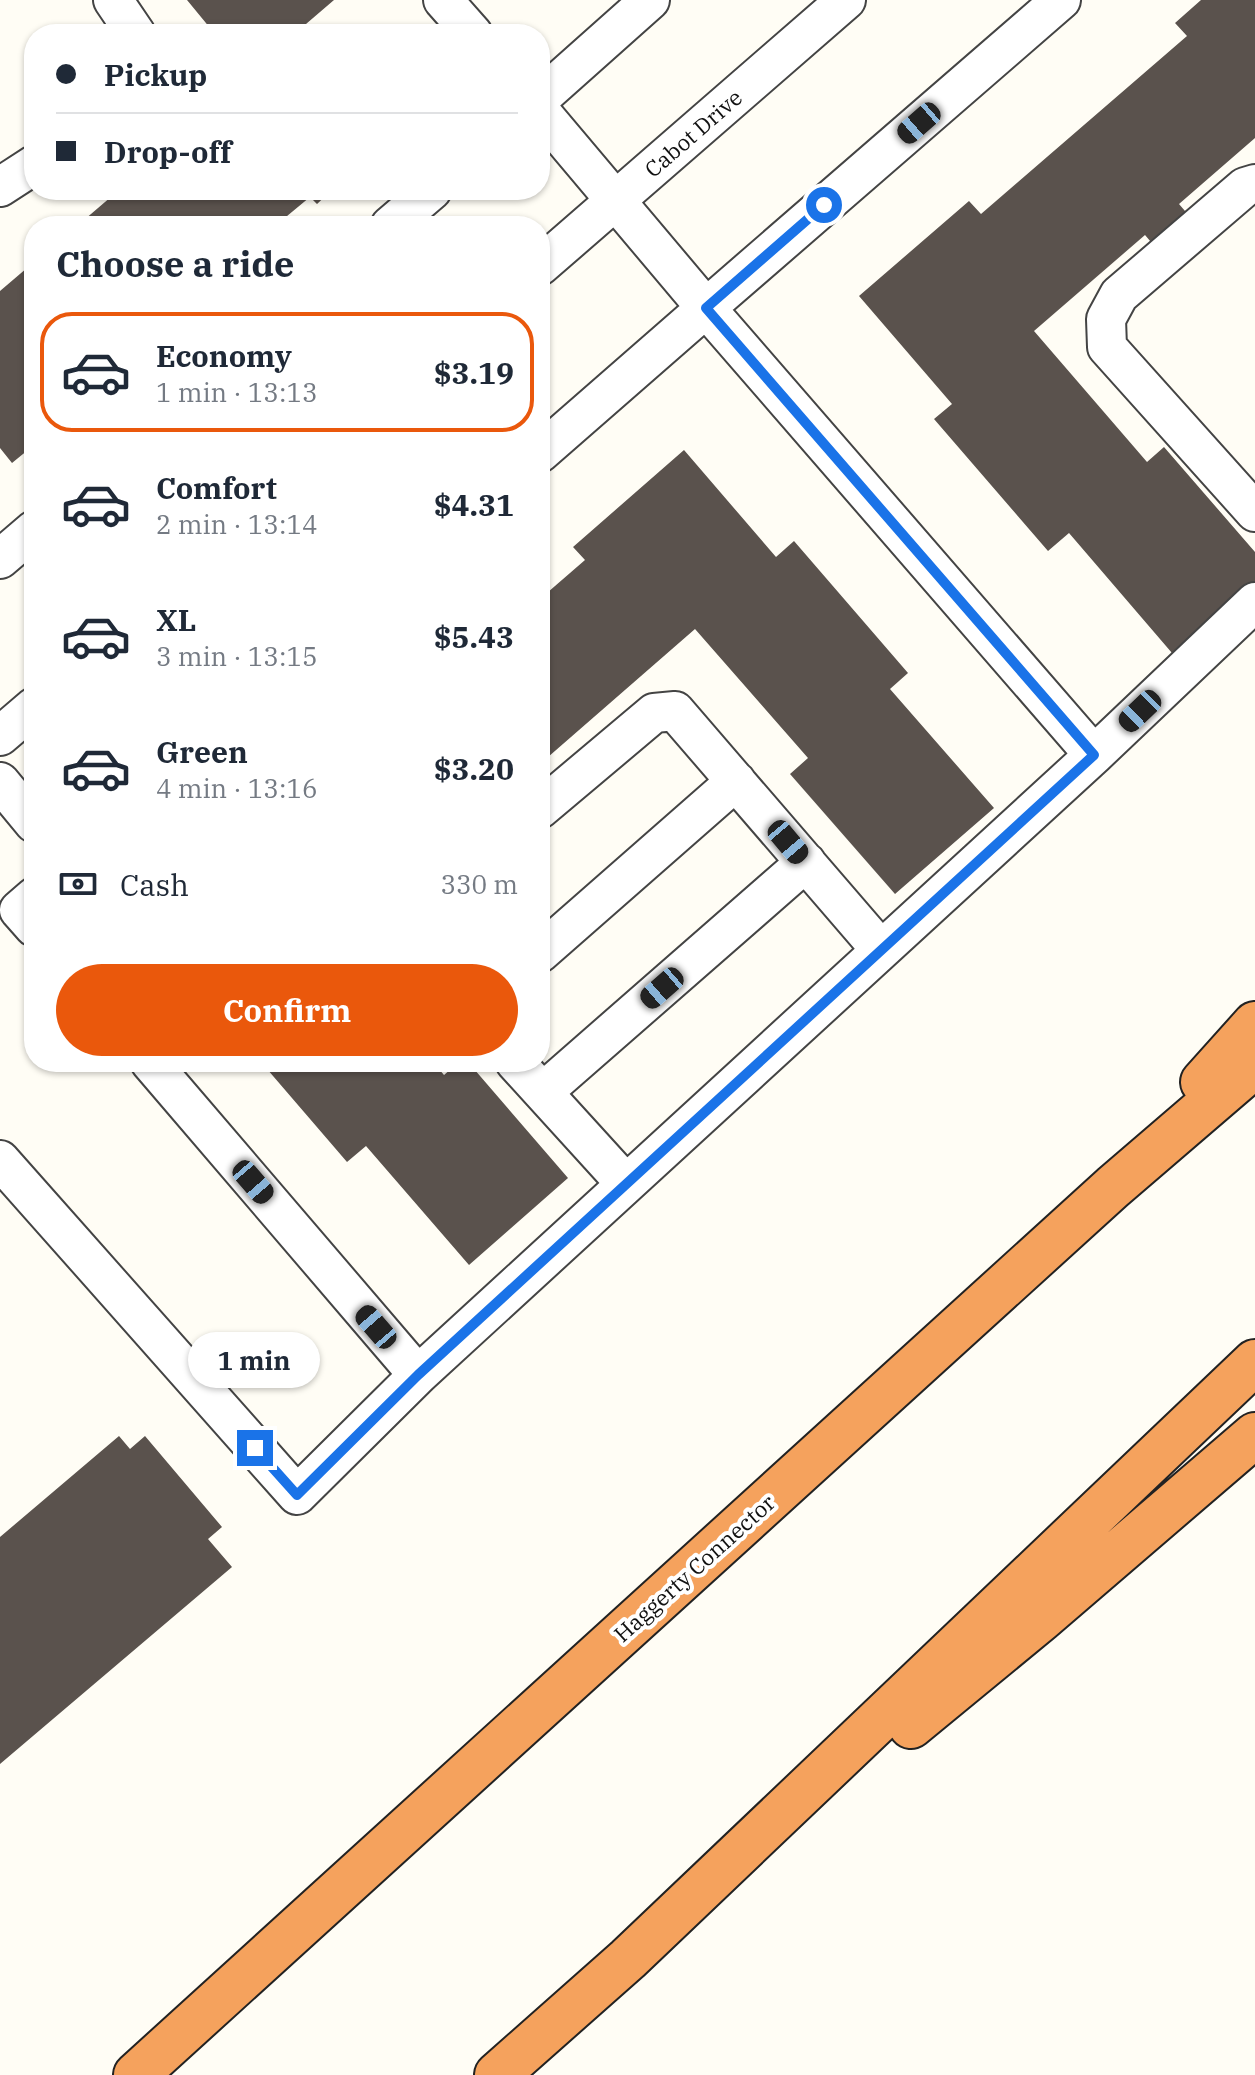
<!DOCTYPE html>
<html lang="en">
<head>
<meta charset="utf-8">
<style>
	body { margin:0; font-family:"IBM Plex Serif",serif; background:#f2f2f3; color:#1f2937; height:100vh; display:flex; flex-direction:column; font-size:30px; white-space:nowrap }
	* { box-sizing:border-box; margin:0 }
	p { font-size:26px; color:#747a83 }
	.icon { flex:none; width:44px; height:44px; fill:none; stroke:currentColor; stroke-width:2; stroke-linecap:round; stroke-linejoin:round }
	.map { position:relative; flex:1; overflow:hidden }
	.drawer { position:absolute; left:24px; top:216px; width:526px; height:856px; display:flex; flex-direction:column; background:#fff; border-radius:32px; box-shadow:0 2px 6px #0004 }
	.drawer>* { flex:none }
	.banner { position:absolute; left:24px; top:24px; width:526px; height:176px; border-radius:32px; box-shadow:0 2px 6px #0004; display:grid; align-content:center; height:176px; padding:0 32px; background:#fff }
	.end { position:absolute; width:36px; height:36px; margin:-18px; border:10px solid #1a73e8; background:#fff; box-shadow:0 0 0 4px #fff }
	.from { border-radius:50% }
	.bubble { position:absolute; height:56px; border-radius:28px; background:#fff; box-shadow:0 2px 6px #0004; font-size:26px; font-weight:700; line-height:56px; text-align:center }
	.car { position:absolute; width:24px; height:48px; margin:-24px -12px; border-radius:10px; box-shadow:0 0 6px 2px #0007; background:linear-gradient(#222 24%,#8ab4d8 0 40%,#222 0 76%,#8ab4d8 0 86%,#222 0) }
	.banner b { display:flex; align-items:center; gap:28px; height:76px; font-size:30px }
	.banner b+b { border-top:2px solid #e0e1e3 }
	.banner i { width:20px; height:20px; background:#1f2937 }
	ul { padding:0; list-style:none }
	li { display:flex; align-items:center; gap:24px; height:120px; margin:0 16px 12px; padding:0 16px; border:4px solid transparent; border-radius:32px }
	li div { flex:1 }
	li b { display:block; font-size:30px }
	li em { font-style:normal; font-weight:700 }
	li.current { border-color:#ea580c }
	li>.icon { width:72px; height:72px; stroke-width:1.5 }
	h2 { padding:0 32px; font-size:36px; line-height:96px }
	.pay { display:flex; align-items:center; gap:20px; height:88px; padding:0 32px; font-size:30px }
	.pay p { margin-inline-start:auto }
	.action { display:flex; gap:16px; margin-top:auto; padding:16px 32px }
	.action a { flex:1; height:92px; border-radius:48px; background:#ea580c; color:#fff; font-size:32px; font-weight:700; line-height:92px; text-align:center }
	.map>svg:first-child { display:block }
	.building { fill:#5a524d }
	.lines { fill:none; stroke-linecap:round; stroke-linejoin:round }
	.minor-casing { stroke:#444; stroke-width:42 }
	.highway-casing { stroke:#222; stroke-width:48 }
	.minor { stroke:#fff; stroke-width:38 }
	.highway { stroke:#f5a25d; stroke-width:44 }
	.route { stroke:#1a73e8; stroke-width:10 }
	.labels { text-anchor:middle; dominant-baseline:central; stroke-width:8; stroke-linejoin:round; paint-order:stroke }
	.street-label { font-size:22px; fill:#111; stroke:#fff }
</style>
</head>
<body>
<div class="map">
<svg width="1255" height="2075" viewBox="0 0 1255 2075">
	<rect width="100%" height="100%" fill="#fffdf5"/>
	<!-- building -->
	<path class="building" d="M187 0H334L306 24 315 34H215Z
		M1201 0H1255V138L1179 204 1191 218 1156 248 1145 235 1034 331 1147 462 1164 447 1255 552V581L1172 653 1069 533 1048 551 934 419 952 404 859 296 969 201 981 214 1187 36 1175 23Z
		M119 190H332L317 204 310 197 275 226H77Z
		M34 262V445L12 463 0 448V291Z
		M684 450 776 557 794 541 908 673 890 689 994 808 895 894 790 774 808 758 695 629 540 764V599L585 560 573 547Z
		M261 1062H433L444 1075 459 1062H468L568 1178 469 1265 366 1146 347 1162Z
		M119 1436 130 1449 145 1436 222 1527 208 1539 232 1567 0 1764V1537Z"/>
	<g class="lines">
		<!-- minor casing -->
		<g class="minor-casing">
			<path id="minor" d="M113 0 136 34
				M443 0 473 34
				M540 98 650 0
				M540 111 706 308 540 453
				M1255 184 1245 187 1119 295 1106 319 1107 347 1255 512
				M0 187 34 165
				M390 226 432 190
				M540 266 846 0
				M0 559 34 530
				M0 736 34 707
				M1094 755 1255 602
				M0 782 34 823
				M540 809 654 713 675 711 881 950
				M34 897 19 910 34 927
				M540 953 736 781
				M150 1062 418 1375 1094 755 706 308 1061 0
				M515 1062 626 1184
				M543 1092 806 862
				M0 1160 297 1495 418 1375"/>
		</g>
		<!-- highway casing -->
		<g class="highway-casing">
			<path id="highway" d="M1203 1082 1255 1024
				M911 1726 1041 1619 1255 1435
				M136 2075 1113 1187 1255 1065
				M497 2075 628 1959 1255 1362"/>
		</g>
		<!-- minor -->
		<use href="#minor" class="minor"/>
		<!-- highway -->
		<use href="#highway" class="highway"/>
	</g>
	<g class="lines">
		<!-- route -->
		<path class="route" d="M255 1448 297 1495 418 1375 1094 755 706 308 824 205"/>
	</g>
	<g class="labels">
		<!-- street labels -->
		<g class="street-label">
			<text transform="translate(693 133) rotate(-41)">Cabot Drive</text>
			<text transform="translate(694 1568) rotate(-42)">Haggerty Connector</text>
		</g>
	</g>
</svg>
<i class="end from" style="left:824px;top:205px"></i>
<i class="end" style="left:255px;top:1448px"></i>
<div class="bubble" style="left:188px;top:1332px;width:132px">1 min</div>
<i class="car" style="left:919px;top:123px;rotate:229deg"></i>
<i class="car" style="left:1140px;top:711px;rotate:226deg"></i>
<i class="car" style="left:788px;top:842px;rotate:140deg"></i>
<i class="car" style="left:662px;top:988px;rotate:229deg"></i>
<i class="car" style="left:253px;top:1182px;rotate:139deg"></i>
<i class="car" style="left:376px;top:1327px;rotate:319deg"></i>
<div class="banner">
<b><i class="from"></i>Pickup</b>
<b><i></i>Drop-off</b>
</div>
<section class="drawer">
<h2>Choose a ride</h2>
<ul>
<li class="current"><svg class="icon" aria-label="car" viewBox="0 0 24 24"><path d="M5 17H2v-5l4-1 3-4h7l3 4 3 1v5h-3M9 17h6M6 11h13"/><circle cx="7" cy="17" r="2"/><circle cx="17" cy="17" r="2"/></svg><div><b>Economy</b><p>1 min · 13:13</p></div><em>$3.19</em></li>
<li><svg class="icon" aria-label="car" viewBox="0 0 24 24"><path d="M5 17H2v-5l4-1 3-4h7l3 4 3 1v5h-3M9 17h6M6 11h13"/><circle cx="7" cy="17" r="2"/><circle cx="17" cy="17" r="2"/></svg><div><b>Comfort</b><p>2 min · 13:14</p></div><em>$4.31</em></li>
<li><svg class="icon" aria-label="car" viewBox="0 0 24 24"><path d="M5 17H2v-5l4-1 3-4h7l3 4 3 1v5h-3M9 17h6M6 11h13"/><circle cx="7" cy="17" r="2"/><circle cx="17" cy="17" r="2"/></svg><div><b>XL</b><p>3 min · 13:15</p></div><em>$5.43</em></li>
<li><svg class="icon" aria-label="car" viewBox="0 0 24 24"><path d="M5 17H2v-5l4-1 3-4h7l3 4 3 1v5h-3M9 17h6M6 11h13"/><circle cx="7" cy="17" r="2"/><circle cx="17" cy="17" r="2"/></svg><div><b>Green</b><p>4 min · 13:16</p></div><em>$3.20</em></li>
</ul>
<div class="pay"><svg class="icon" aria-label="cash" viewBox="0 0 24 24"><path d="M3 7h18v10H3z"/><circle cx="12" cy="12" r="2"/></svg>Cash<p>330 m</p></div>
<div class="action"><a>Confirm</a></div>
</section>
</div>
</body>
</html>
